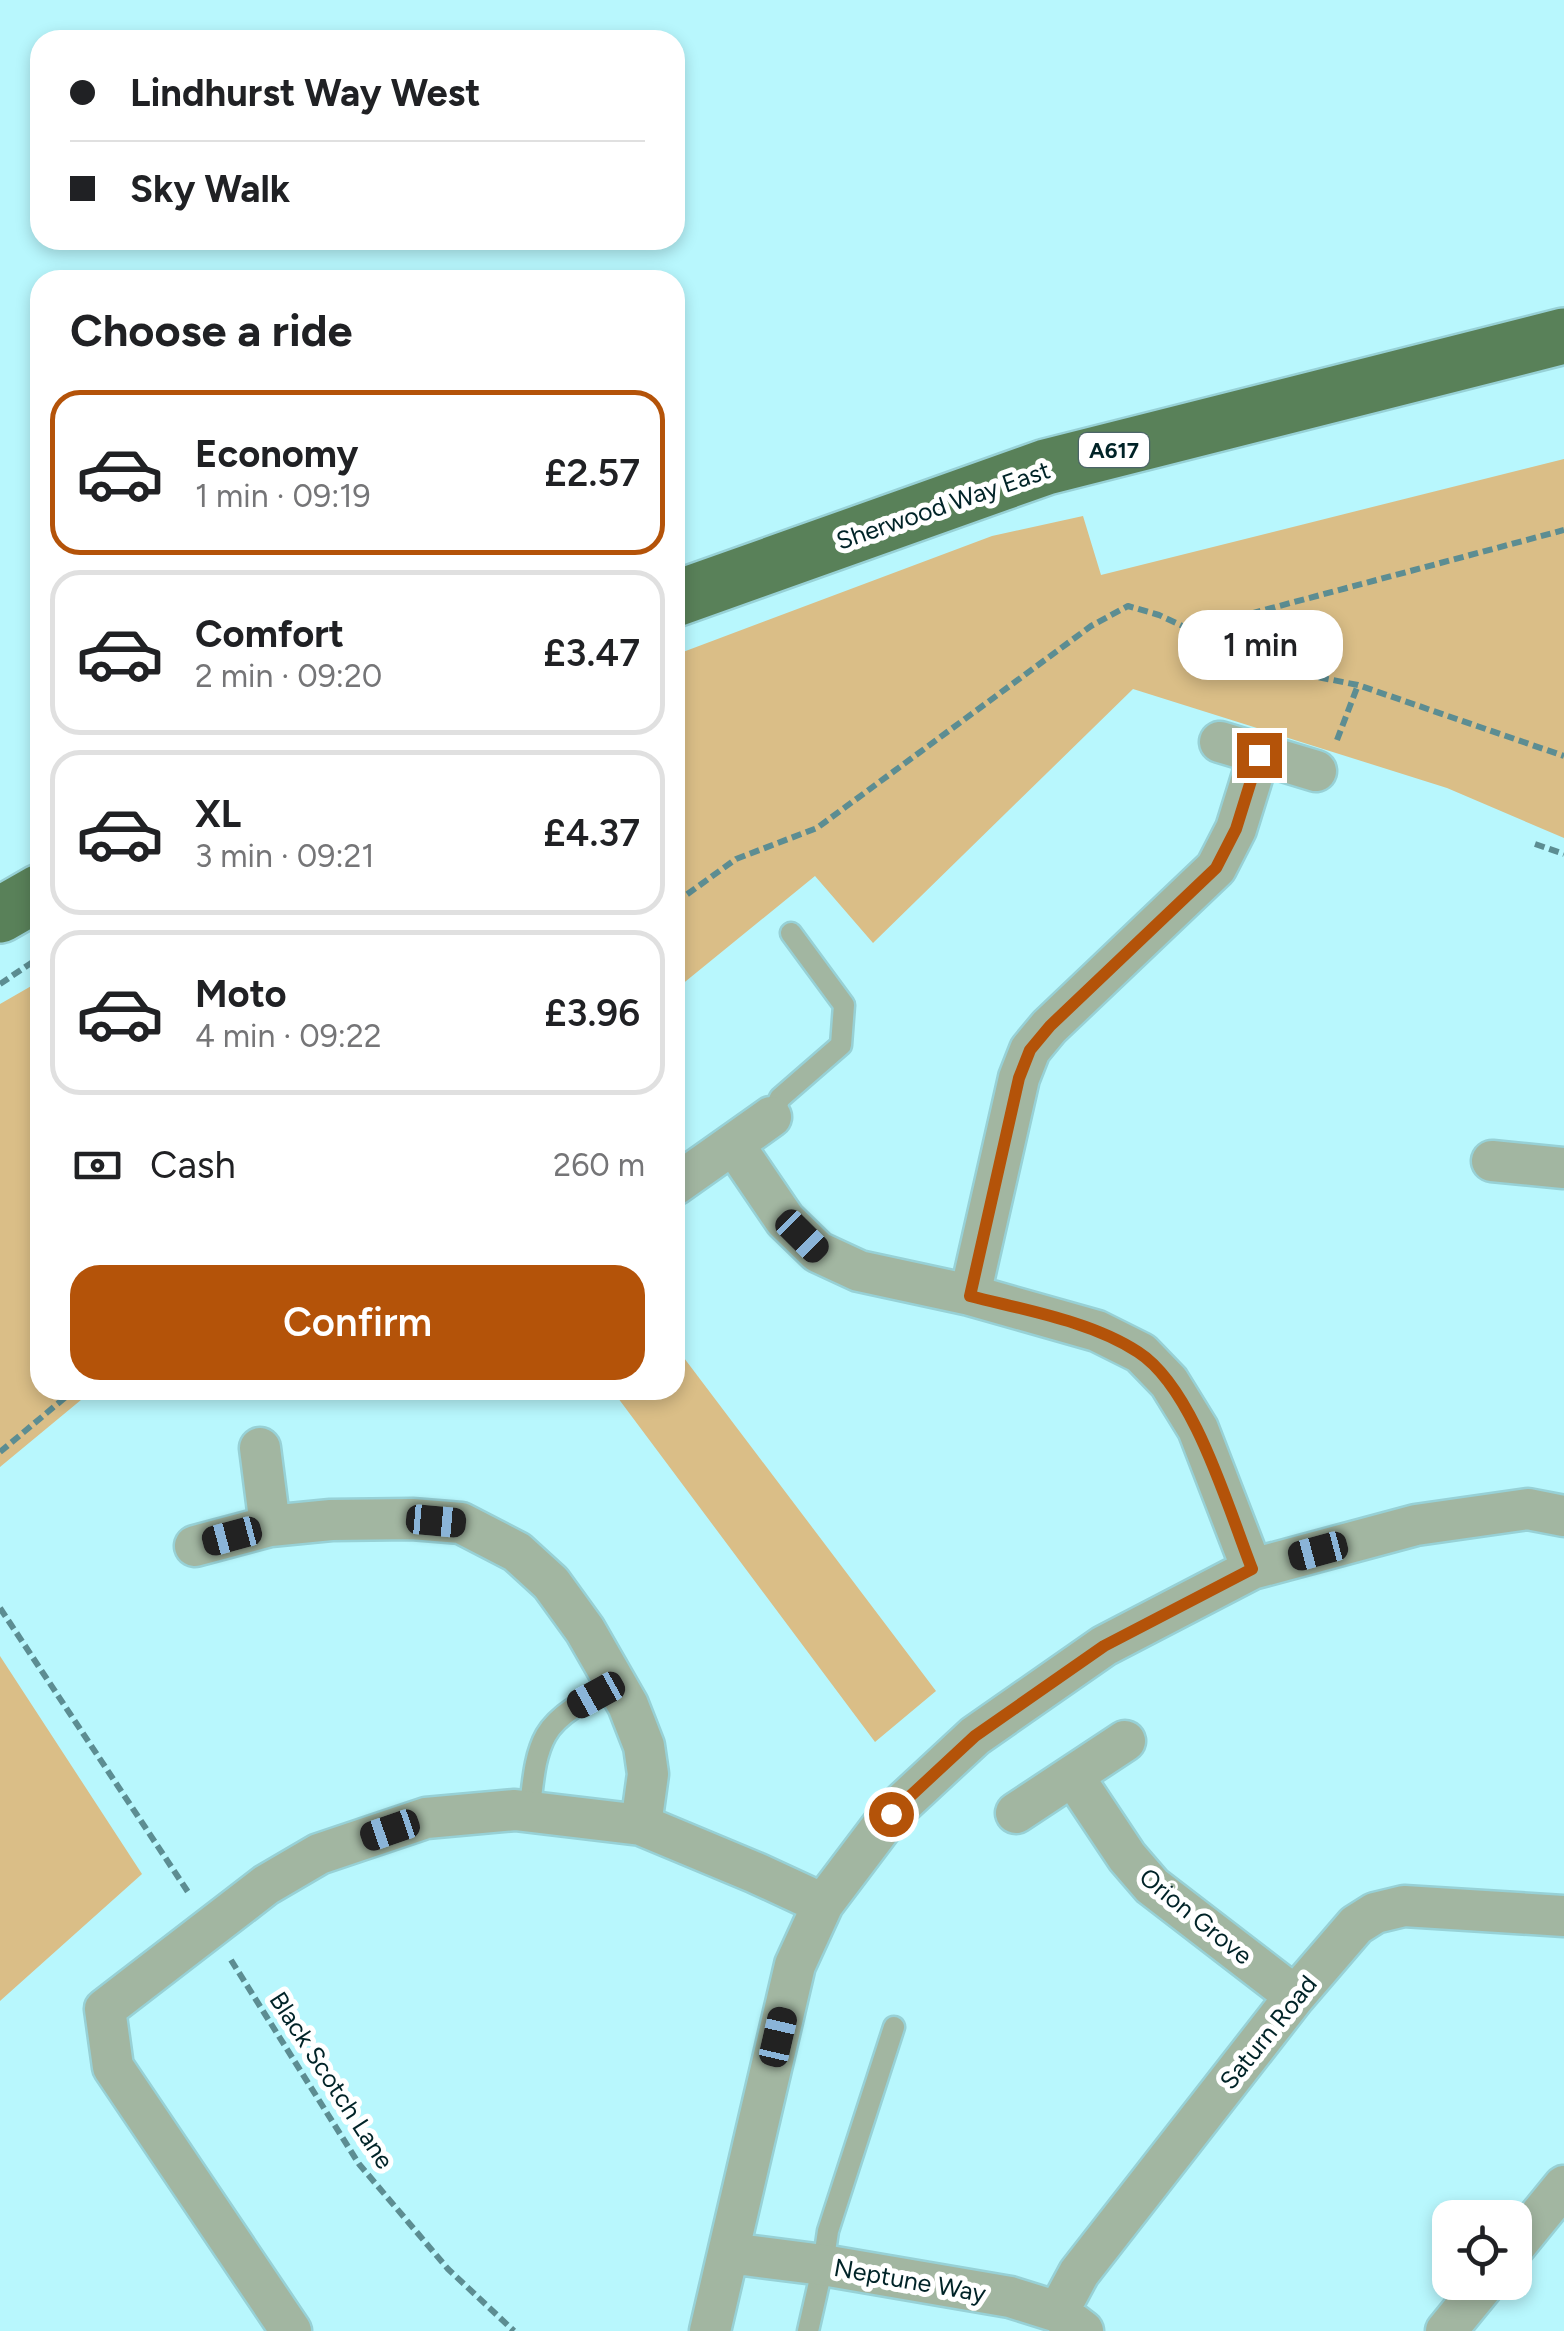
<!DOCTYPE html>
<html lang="en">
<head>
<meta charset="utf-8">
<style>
	body { margin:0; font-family:Figtree,sans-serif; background:#f6f6f6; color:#202124; height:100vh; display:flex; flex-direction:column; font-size:38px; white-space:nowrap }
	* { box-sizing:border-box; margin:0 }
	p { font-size:32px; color:#757577 }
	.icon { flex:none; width:55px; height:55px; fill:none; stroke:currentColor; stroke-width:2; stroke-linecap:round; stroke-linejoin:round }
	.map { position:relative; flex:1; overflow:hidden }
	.details { position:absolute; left:30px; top:270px; width:655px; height:1130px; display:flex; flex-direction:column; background:#fff; border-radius:30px; box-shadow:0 5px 15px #0003 }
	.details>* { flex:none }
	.top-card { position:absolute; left:30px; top:30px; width:655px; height:220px; border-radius:30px; box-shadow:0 5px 15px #0003; display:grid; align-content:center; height:220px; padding:0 40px; background:#fff }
	.controls { position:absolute; left:1432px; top:2200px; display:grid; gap:20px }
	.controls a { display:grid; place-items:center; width:100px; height:100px; border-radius:20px; background:#fff; box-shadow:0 5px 15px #0003; font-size:50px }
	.end { position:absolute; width:45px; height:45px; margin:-22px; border:12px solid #b45309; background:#fff; box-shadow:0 0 0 5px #fff }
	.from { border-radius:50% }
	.bubble { position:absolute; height:70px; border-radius:30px; background:#fff; box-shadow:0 5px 15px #0003; font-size:32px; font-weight:600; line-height:70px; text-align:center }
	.car { position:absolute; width:30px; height:60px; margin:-30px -15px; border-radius:12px; box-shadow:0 0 8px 2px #0007; background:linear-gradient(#222 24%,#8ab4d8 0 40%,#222 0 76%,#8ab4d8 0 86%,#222 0) }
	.top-card b { display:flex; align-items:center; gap:35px; height:95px; font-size:38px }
	.top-card b+b { border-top:2px solid #e0e0e0 }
	.top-card i { width:25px; height:25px; background:#202124 }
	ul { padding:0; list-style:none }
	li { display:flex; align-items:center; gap:30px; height:165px; margin:0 20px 15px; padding:0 20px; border:5px solid #e0e0e0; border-radius:30px }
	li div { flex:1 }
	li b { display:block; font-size:38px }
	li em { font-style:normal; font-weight:600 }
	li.selected { border-color:#b45309 }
	li>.icon { width:90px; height:90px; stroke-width:1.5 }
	h2 { padding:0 40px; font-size:45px; line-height:120px }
	.pay { display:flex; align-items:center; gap:25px; height:110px; padding:0 40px; font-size:38px }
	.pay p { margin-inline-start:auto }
	.primary-button { display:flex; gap:20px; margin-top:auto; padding:20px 40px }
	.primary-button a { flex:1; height:115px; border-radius:30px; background:#b45309; color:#fff; font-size:40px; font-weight:600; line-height:115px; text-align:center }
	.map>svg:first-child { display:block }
	.green { fill:#dabe87 }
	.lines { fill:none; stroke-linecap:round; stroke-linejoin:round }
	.service-casing { stroke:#97d1d6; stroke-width:25 }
	.minor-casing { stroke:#97d1d6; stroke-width:45 }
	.trunk-casing { stroke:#97d1d6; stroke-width:60 }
	.path { stroke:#5c8d92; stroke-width:6; stroke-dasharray:10 5; stroke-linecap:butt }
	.service { stroke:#a2b6a1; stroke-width:20 }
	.minor { stroke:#a2b6a1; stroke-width:40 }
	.trunk { stroke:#598159; stroke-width:55 }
	.route { stroke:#b45309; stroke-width:12 }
	.labels { text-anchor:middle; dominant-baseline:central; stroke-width:10; stroke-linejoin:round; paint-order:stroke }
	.shield { fill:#fff; stroke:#4c6568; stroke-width:2.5 }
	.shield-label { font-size:22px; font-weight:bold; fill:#002327 }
	.street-label { font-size:25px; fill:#002327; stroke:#fff }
</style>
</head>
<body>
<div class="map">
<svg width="1564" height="2331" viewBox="0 0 1564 2331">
	<rect width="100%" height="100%" fill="#b8f7fd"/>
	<!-- green -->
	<path class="green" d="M1564 459V838L1447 788 1133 689 873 943 815 876 675 990V655L992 536 1083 516 1101 575Z
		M40 981V1390H93L0 1467V1004Z
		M675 1346 936 1691 875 1742 612 1390H675Z
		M0 1656 142 1874 0 2001Z"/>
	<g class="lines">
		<!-- service casing -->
		<g class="service-casing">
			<path id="service" d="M771 1117 780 1098 841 1045 844 1005 791 933
				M529 1813C533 1788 533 1758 546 1735 559 1712 593 1696 616 1684
				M808 2331 823 2265 828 2231 894 2027"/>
		</g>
		<!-- minor casing -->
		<g class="minor-casing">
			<path id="minor" d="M1220 742 1316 771
				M734 1145 785 1220 818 1252 859 1271 970 1295 1097 1331 1141 1353 1169 1382 1198 1429 1252 1569
				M1492 1161 1564 1168
				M675 1185 771 1117
				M970 1295 1019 1078 1030 1050 1049 1027 1216 868 1236 829 1259 755
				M260 1448 270 1526
				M195 1546 270 1526 331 1520 412 1519 461 1523 517 1552 551 1583 585 1630 628 1705 644 1746 648 1774 641 1825
				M1073 1776 1127 1857 1152 1886 1295 1996
				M1016 1813 1125 1741
				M1515 2246 1564 2186
				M729 2253 823 2265 1010 2297 1058 2312 1083 2331
				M1058 2312 1079 2273 1295 1996 1356 1925 1375 1913 1404 1906 1564 1916
				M291 2331 113 2067 105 2009 266 1885 319 1854 426 1818 515 1810 641 1825 756 1873 823 1904
				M710 2331 795 1965 823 1904 891 1814 975 1736 1104 1646 1252 1569 1416 1525 1528 1509 1564 1516
				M1446 2331 1486 2282"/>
		</g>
		<!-- trunk casing -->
		<g class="trunk-casing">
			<path id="trunk" d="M675 599 1046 467 1564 336
				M0 915 40 892"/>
		</g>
		<!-- path -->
		<path class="path" d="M1193 629 1564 530
			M1337 740 1358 685
			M1535 844 1564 854
			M675 903 736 859 817 828 1091 626 1128 606 1159 615 1191 630 1252 664 1358 685 1564 756
			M0 984 40 957
			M0 1452 74 1390
			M0 1608 190 1895
			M231 1960 359 2164 448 2269 514 2331"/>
		<!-- service -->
		<use href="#service" class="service"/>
		<!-- minor -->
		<use href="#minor" class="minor"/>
		<!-- trunk -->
		<use href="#trunk" class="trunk"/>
	</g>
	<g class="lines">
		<!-- route -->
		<path class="route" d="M891 1814 975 1736 1104 1646 1252 1569C1228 1508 1194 1388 1138 1352 1091 1321 1024 1310 970 1296L1019 1078 1030 1050 1050 1026 1216 868 1236 829 1259 755"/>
	</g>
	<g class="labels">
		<!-- shield labels -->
		<rect class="shield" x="1079" y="433" width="70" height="34" rx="8"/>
		<g class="shield-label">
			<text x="1114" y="450">A617</text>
		</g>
		<!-- street labels -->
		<g class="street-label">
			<text transform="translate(943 505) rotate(-19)">Sherwood Way East</text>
			<text transform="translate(1196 1916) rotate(39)">Orion Grove</text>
			<text transform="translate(1268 2032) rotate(-51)">Saturn Road</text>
			<text transform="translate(332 2080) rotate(57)">Black Scotch Lane</text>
			<text transform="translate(910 2280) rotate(10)">Neptune Way</text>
		</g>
	</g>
</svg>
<div class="controls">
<a><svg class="icon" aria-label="locate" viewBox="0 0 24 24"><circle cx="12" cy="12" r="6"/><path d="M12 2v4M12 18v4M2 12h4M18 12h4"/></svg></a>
</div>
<i class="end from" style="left:891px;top:1814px"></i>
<i class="end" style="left:1259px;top:755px"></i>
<div class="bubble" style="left:1178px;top:610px;width:165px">1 min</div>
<i class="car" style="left:802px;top:1236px;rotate:135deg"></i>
<i class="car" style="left:436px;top:1521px;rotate:95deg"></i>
<i class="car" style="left:232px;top:1536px;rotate:255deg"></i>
<i class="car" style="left:1318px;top:1551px;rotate:255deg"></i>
<i class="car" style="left:596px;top:1695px;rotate:241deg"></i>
<i class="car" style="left:390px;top:1830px;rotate:251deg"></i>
<i class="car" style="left:778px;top:2037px;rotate:13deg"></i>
<div class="top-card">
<b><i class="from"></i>Lindhurst Way West</b>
<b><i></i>Sky Walk</b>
</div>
<section class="details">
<h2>Choose a ride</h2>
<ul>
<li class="selected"><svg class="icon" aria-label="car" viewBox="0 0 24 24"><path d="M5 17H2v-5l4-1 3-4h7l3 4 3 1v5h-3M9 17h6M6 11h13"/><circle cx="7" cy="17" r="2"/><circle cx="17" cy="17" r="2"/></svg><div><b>Economy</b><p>1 min · 09:19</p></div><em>£2.57</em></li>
<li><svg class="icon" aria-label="car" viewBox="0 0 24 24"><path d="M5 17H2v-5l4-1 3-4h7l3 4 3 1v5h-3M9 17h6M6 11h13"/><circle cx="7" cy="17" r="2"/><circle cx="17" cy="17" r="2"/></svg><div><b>Comfort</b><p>2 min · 09:20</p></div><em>£3.47</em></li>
<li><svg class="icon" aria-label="car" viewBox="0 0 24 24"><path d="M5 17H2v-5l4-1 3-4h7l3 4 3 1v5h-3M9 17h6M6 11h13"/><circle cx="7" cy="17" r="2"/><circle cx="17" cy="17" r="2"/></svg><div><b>XL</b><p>3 min · 09:21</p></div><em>£4.37</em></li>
<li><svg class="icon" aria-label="car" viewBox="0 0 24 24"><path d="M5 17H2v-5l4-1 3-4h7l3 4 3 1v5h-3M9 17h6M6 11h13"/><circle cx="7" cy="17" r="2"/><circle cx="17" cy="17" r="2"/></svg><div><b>Moto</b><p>4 min · 09:22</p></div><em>£3.96</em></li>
</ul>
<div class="pay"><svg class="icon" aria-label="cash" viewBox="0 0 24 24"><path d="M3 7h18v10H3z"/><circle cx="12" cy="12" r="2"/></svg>Cash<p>260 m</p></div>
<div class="primary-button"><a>Confirm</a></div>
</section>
</div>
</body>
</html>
